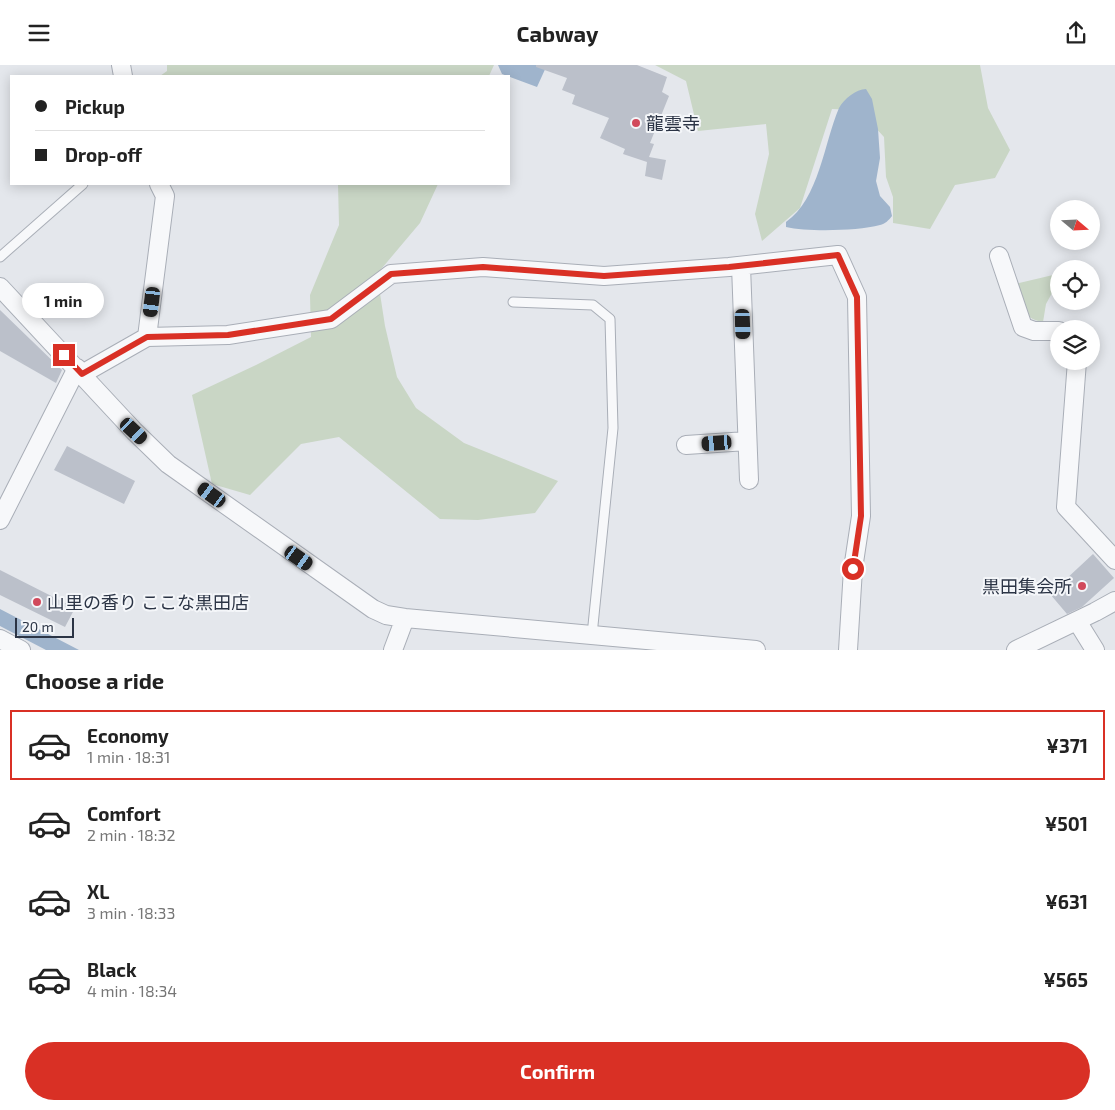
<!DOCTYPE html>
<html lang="en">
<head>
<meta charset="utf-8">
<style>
	body { margin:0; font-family:"Exo 2","Noto Sans JP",sans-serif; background:#f2f2f2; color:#222; height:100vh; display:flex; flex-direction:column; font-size:19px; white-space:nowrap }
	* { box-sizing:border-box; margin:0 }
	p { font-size:16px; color:#767676 }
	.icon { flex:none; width:28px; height:28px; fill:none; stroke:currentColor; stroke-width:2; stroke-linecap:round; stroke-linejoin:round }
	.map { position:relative; height:585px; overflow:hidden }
	.side { display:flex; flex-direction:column; background:#fff; flex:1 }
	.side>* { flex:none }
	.guide { position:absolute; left:10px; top:10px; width:500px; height:110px; border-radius:0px; box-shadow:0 2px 12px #0003; display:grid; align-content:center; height:110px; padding:0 25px; background:#fff }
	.needle { width:32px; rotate:109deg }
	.fabs { position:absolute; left:1050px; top:135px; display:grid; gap:10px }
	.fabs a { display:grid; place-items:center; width:50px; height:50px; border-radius:50%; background:#fff; box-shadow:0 2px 12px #0003; font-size:25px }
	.scale { position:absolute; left:15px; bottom:12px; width:59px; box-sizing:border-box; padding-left:5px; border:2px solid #2b3445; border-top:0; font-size:14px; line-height:18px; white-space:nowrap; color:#2b3445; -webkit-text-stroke:4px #f4f6f9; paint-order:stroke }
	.end { position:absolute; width:22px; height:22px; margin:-11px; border:6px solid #d93025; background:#fff; box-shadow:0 0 0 2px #fff }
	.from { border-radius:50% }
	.bubble { position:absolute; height:35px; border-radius:18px; background:#fff; box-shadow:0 2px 12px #0003; font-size:16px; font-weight:700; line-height:35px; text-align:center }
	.car { position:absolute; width:15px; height:30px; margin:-15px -8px; border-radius:6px; box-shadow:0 0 4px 1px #0007; background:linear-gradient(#222 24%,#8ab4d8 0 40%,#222 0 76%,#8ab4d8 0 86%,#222 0) }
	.guide b { display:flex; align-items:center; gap:18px; height:48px; font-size:19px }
	.guide b+b { border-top:1px solid #e0e0e0 }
	.guide i { width:12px; height:12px; background:#222 }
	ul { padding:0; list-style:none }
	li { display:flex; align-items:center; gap:15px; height:70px; margin:0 10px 8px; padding:0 15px; border:2px solid transparent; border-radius:0px }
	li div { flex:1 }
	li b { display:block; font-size:19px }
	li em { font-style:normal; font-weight:700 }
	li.active { border-color:#d93025 }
	li>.icon { width:45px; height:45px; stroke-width:1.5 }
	h2 { padding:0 25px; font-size:22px; line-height:60px }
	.cta { display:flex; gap:10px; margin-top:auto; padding:10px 25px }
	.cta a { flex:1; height:58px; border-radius:30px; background:#d93025; color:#fff; font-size:20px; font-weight:700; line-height:58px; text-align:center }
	header { display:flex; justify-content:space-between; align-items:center; height:65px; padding:0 25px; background:#fff; font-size:22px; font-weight:700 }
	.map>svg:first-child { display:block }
	.green { fill:#c9d6c5 }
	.water { fill:#9fb4cc }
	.building { fill:#bbc0ca }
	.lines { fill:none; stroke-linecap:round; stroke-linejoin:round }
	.service-casing { stroke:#a9aeb7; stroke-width:11 }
	.minor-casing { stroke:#a9aeb7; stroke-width:20 }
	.service { stroke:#f7f8fa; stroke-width:9 }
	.minor { stroke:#f7f8fa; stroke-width:18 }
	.route { stroke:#d93025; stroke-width:6 }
	.poi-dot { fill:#d1495b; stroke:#f4f6f9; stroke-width:2 }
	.labels { text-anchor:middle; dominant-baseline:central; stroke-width:4; stroke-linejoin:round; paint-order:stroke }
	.poi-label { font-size:18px; fill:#2b3445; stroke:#f4f6f9; text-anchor:start }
</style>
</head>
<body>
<header><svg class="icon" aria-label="menu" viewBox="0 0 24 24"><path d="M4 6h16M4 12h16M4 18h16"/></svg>Cabway<svg class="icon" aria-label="share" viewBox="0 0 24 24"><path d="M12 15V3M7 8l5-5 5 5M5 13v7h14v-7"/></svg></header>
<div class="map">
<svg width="1115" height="585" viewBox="0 0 1115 585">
	<rect width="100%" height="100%" fill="#e4e7ec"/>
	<!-- green -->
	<path class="green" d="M167 0H494L489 11H160L167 6Z
		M655 0H980L988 43 1010 85 995 113 955 120 930 164 893 158V132L886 112 884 72 859 45 832 44 800 143 762 176 755 149 769 89 766 59 698 66 686 16Z
		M338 119H438L420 158 377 209 385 261 397 312 416 343 464 378 558 416 535 448 478 455 440 454 339 372 301 379 250 430 212 419 192 330 258 299 311 272 310 230 339 160Z
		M1053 210 1058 217 1046 239 1043 257C1020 253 1021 239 1015 219Z"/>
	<!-- water -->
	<path class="water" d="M498 0H547L537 22 502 9Z
		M866 24 872 34 878 64 880 93 876 116 880 131 890 142 892 151C889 155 885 159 880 160 857 166 808 167 786 162V157C819 134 824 78 839 43 844 34 856 24 866 24Z
		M0 544 79 585H46L0 561Z"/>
	<!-- building -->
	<path class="building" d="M536 0H637L667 12 662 27 669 31 650 78 654 79 649 92 666 95 662 115 645 111 647 97 623 89 625 84 600 73 609 53 572 39 575 30 562 25 567 13 536 2Z
		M0 245 62 305 56 318 0 286Z
		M67 381 135 416 124 439 54 405Z
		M1093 489 1114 513 1082 542 1067 549 1050 529Z
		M0 505 75 543 65 562 0 530Z"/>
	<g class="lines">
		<!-- service casing -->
		<g class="service-casing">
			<path id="service" d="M0 192 83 119
				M513 237 593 240 610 254 613 363 592 570"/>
		</g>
		<!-- minor casing -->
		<g class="minor-casing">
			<path id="minor" d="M121 0 123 11
				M999 191 1023 262 1034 266H1059
				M741 201 749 415
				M0 222 134 366 168 399 373 544 386 550 405 553 756 585
				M147 272 228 270 331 254 391 209 483 202 604 211 729 202 838 190 857 232 861 451 853 504 848 585
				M1077 296 1066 442 1115 495
				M82 309 147 272 165 131 159 119
				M686 380 747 376
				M0 455 77 303
				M1077 556 1095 585
				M0 574 21 585
				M393 585 405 553
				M1016 585 1095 547 1115 536"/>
		</g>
		<!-- service -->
		<use href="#service" class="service"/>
		<!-- minor -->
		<use href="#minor" class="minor"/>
	</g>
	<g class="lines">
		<!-- route -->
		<path class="route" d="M64 290 82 309 147 272 228 270 331 254 391 209 483 202 604 211 729 202 838 190 857 232 861 451 853 504"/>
	</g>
	<!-- markers -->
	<g class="poi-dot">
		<circle cx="636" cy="58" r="5"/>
		<circle cx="1082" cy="521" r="5"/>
		<circle cx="37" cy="537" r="5"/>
	</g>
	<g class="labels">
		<!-- poi labels -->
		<g class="poi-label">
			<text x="646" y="58">龍雲寺</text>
			<text x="1072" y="521" text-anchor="end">黒田集会所</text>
			<text x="47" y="537">山里の香り ここな黒田店</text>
		</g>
	</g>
</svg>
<div class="fabs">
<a><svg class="needle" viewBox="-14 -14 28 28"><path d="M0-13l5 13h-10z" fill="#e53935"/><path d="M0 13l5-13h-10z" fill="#767676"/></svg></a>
<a><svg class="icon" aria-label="locate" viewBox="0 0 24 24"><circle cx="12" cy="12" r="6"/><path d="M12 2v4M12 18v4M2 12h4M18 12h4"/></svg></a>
<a><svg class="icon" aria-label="layers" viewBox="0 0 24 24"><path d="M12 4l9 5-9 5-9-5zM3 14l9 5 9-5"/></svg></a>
</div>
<div class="scale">20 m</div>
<i class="end from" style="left:853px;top:504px"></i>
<i class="end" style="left:64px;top:290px"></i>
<div class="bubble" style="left:22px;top:218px;width:82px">1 min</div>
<i class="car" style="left:152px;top:237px;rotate:187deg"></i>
<i class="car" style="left:743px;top:259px;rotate:178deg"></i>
<i class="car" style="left:134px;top:366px;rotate:133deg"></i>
<i class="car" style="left:717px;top:378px;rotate:266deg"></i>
<i class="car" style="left:212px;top:430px;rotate:306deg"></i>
<i class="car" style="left:299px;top:493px;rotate:125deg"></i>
<div class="guide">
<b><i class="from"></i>Pickup</b>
<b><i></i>Drop-off</b>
</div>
</div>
<section class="side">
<h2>Choose a ride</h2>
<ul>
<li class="active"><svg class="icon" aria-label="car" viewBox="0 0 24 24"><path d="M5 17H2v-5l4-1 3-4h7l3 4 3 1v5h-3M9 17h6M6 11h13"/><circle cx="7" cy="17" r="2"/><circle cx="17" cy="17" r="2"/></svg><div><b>Economy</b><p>1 min · 18:31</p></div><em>¥371</em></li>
<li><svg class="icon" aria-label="car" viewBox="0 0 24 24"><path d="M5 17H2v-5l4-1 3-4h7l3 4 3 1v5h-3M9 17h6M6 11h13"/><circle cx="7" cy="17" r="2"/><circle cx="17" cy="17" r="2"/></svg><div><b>Comfort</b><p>2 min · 18:32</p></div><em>¥501</em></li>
<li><svg class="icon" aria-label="car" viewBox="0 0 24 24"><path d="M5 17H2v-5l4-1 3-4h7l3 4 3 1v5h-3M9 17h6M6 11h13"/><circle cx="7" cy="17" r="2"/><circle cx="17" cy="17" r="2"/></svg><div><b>XL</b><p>3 min · 18:33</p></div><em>¥631</em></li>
<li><svg class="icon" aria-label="car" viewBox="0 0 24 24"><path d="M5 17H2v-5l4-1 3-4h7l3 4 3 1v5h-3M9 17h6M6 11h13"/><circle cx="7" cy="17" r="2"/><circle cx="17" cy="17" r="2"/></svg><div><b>Black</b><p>4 min · 18:34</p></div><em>¥565</em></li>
</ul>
<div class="cta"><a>Confirm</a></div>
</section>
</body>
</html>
